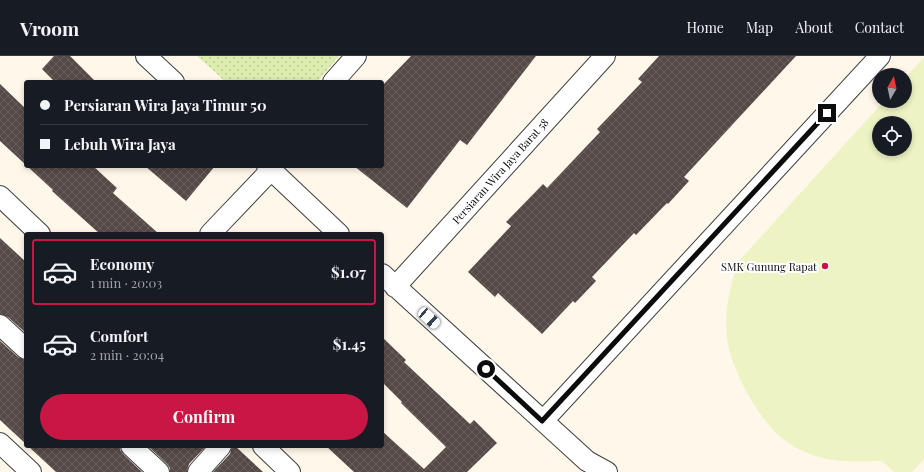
<!DOCTYPE html>
<html lang="en">
<head>
<meta charset="utf-8">
<style>
	body { margin:0; font-family:"Playfair Display",serif; background:#20242c; color:#f1f3f6; height:100vh; display:flex; flex-direction:column; font-size:15px; white-space:nowrap }
	* { box-sizing:border-box; margin:0 }
	p { font-size:13px; color:#9ea1a6 }
	.icon { flex:none; width:22px; height:22px; fill:none; stroke:currentColor; stroke-width:2; stroke-linecap:round; stroke-linejoin:round }
	.map { position:relative; flex:1; overflow:hidden }
	.panel { position:absolute; left:24px; top:176px; width:360px; height:216px; display:flex; flex-direction:column; background:#171b24; border-radius:4px; box-shadow:0 2px 6px #0003 }
	.panel>* { flex:none }
	.guide { position:absolute; left:24px; top:24px; width:360px; height:88px; border-radius:4px; box-shadow:0 2px 6px #0003; display:grid; align-content:center; height:88px; padding:0 16px; background:#171b24 }
	.needle { width:26px; rotate:9deg }
	.buttons { position:absolute; left:872px; top:12px; display:grid; gap:8px }
	.buttons a { display:grid; place-items:center; width:40px; height:40px; border-radius:50%; background:#171b24; box-shadow:0 2px 6px #0003; font-size:20px }
	.end { position:absolute; width:18px; height:18px; margin:-9px; border:5px solid #0c0c0c; background:#fff; box-shadow:0 0 0 2px #fff }
	.from { border-radius:50% }
	.car { position:absolute; width:12px; height:24px; margin:-12px -6px; border-radius:5px; box-shadow:0 0 3px 1px #0007; background:linear-gradient(#fff 24%,#345 0 40%,#fff 0 76%,#345 0 86%,#fff 0) }
	.guide b { display:flex; align-items:center; gap:14px; height:38px; font-size:15px }
	.guide b+b { border-top:1px solid #363941 }
	.guide i { width:10px; height:10px; background:#f1f3f6 }
	ul { padding:7px 0 0; list-style:none }
	li { display:flex; align-items:center; gap:12px; height:66px; margin:0 8px 6px; padding:0 8px; border:2px solid transparent; border-radius:4px }
	li div { flex:1 }
	li b { display:block; font-size:15px }
	li em { font-style:normal; font-weight:700 }
	li.current { border-color:#c81744 }
	li>.icon { width:36px; height:36px; stroke-width:1.5 }
	.cta { display:flex; gap:8px; margin-top:auto; padding:8px 16px }
	.cta a { flex:1; height:46px; border-radius:24px; background:#c81744; color:#fff; font-size:16px; font-weight:700; line-height:46px; text-align:center }
	header { display:flex; align-items:center; gap:24px; box-sizing:border-box; height:56px; padding:0 20px; background:#171b24; border-bottom:1px solid #363941 }
	header strong { font-size:19px }
	nav { display:flex; gap:22px; margin-inline-start:auto; font-size:14px }
	.map>svg:first-child { display:block }
	.park { fill:url(#park-dots) }
	.pitch { fill:#edf3c3; fill-rule:evenodd }
	.building { fill:url(#building-cross-hatch) }
	.lines { fill:none; stroke-linecap:round; stroke-linejoin:round }
	.minor-casing { stroke:#3f3f3f; stroke-width:22 }
	.minor { stroke:#fff; stroke-width:20 }
	.route { stroke:#0c0c0c; stroke-width:5 }
	.poi-dot { fill:#c81744; stroke:#fff; stroke-width:1.5 }
	.labels { text-anchor:middle; dominant-baseline:central; stroke-width:4; stroke-linejoin:round; paint-order:stroke }
	.street-label { font-size:11px; fill:#0c0c0c; stroke:#fff }
	.poi-label { font-size:11px; fill:#0c0c0c; stroke:#fff; text-anchor:end }
</style>
</head>
<body>
<header>
<strong>Vroom</strong>
<nav><a>Home</a><a>Map</a><a>About</a><a>Contact</a></nav>
</header>
<div class="map">
<svg width="924" height="416" viewBox="0 0 924 416">
	<defs>
		<pattern id="park-dots" width="8" height="8" patternUnits="userSpaceOnUse"><rect width="8" height="8" fill="#dcedb0"/><path d="M2 2h.1M6 6h.1" fill="none" stroke="#bcca96" stroke-width="1.8" stroke-linecap="round"/></pattern>
		<pattern id="building-cross-hatch" width="8" height="8" patternUnits="userSpaceOnUse"><rect width="8" height="8" fill="#554a47"/><path d="M0 0l8 8M0 8l8-8" fill="none" stroke="#68605d"/></pattern>
	</defs>
	<rect width="100%" height="100%" fill="#fff7ea"/>
	<!-- park -->
	<path class="park" d="M197 0H339L317 26H226Z"/>
	<!-- pitch -->
	<path class="pitch" d="M924 1V403L912 416H894L882 405C861 405 839 407 819 401 804 397 787 388 776 377 755 356 730 311 727 281 724 255 730 231 738 206L884 45H905V22ZM879 67H905V93H879Z"/>
	<!-- building -->
	<path class="building" d="M54 0H70L96 26H55L42 13Z
		M411 0H536L467 89 460 84 407 152 354 110H382V30Z
		M659 0H796L684 121 689 125 668 148 667 147 636 179 634 177 592 221 596 225 575 247 573 245 542 278 498 237 495 241 468 216 511 170 506 166 543 128 547 132 600 76 597 73 642 26 638 23Z
		M0 28 26 53V109L0 85Z
		M27 110H93L117 132 113 137 159 178H100L52 135 53 134Z
		M145 110H215L186 145Z
		M0 182 26 206V277L8 261 0 258Z
		M382 281 406 304 404 306 470 368 474 364 497 387 467 416H354L326 390H382V375L424 413 446 391 401 347 402 346 382 326Z
		M0 285 18 301 26 304V388L0 364Z
		M28 390H120V394L123 398 142 416H56Z
		M148 390H206L189 408 187 416H170V412L167 408Z
		M232 390H235L263 416H213L230 398Z"/>
	<g class="lines">
		<!-- minor casing -->
		<g class="minor-casing">
			<path id="minor" d="M146 0 174 26
				M333 26 356 0
				M267 110 339 178
				M0 140 40 178
				M210 178 271 114
				M382 218 587 405 607 416
				M395 231 605 0
				M0 269 26 293
				M543 365 880 0
				M0 387 31 416
				M131 390 159 416
				M263 390 290 416
				M198 416 221 390"/>
		</g>
		<!-- minor -->
		<use href="#minor" class="minor"/>
	</g>
	<g class="lines">
		<!-- route -->
		<path class="route" d="M486 313 542 365 827 57"/>
	</g>
	<!-- markers -->
	<circle class="poi-dot" cx="825" cy="210" r="4"/>
	<g class="labels">
		<!-- street labels -->
		<g class="street-label">
			<text transform="translate(500 115) rotate(-48)">Persiaran Wira Jaya Barat 58</text>
		</g>
		<!-- poi labels -->
		<g class="poi-label">
			<text x="817" y="210">SMK Gunung Rapat</text>
		</g>
	</g>
</svg>
<div class="buttons">
<a><svg class="needle" viewBox="-14 -14 28 28"><path d="M0-13l5 13h-10z" fill="#e53935"/><path d="M0 13l5-13h-10z" fill="#9ea1a6"/></svg></a>
<a><svg class="icon" aria-label="locate" viewBox="0 0 24 24"><circle cx="12" cy="12" r="6"/><path d="M12 2v4M12 18v4M2 12h4M18 12h4"/></svg></a>
</div>
<i class="end from" style="left:486px;top:313px"></i>
<i class="end" style="left:827px;top:57px"></i>
<i class="car" style="left:429px;top:262px;rotate:132deg"></i>
<div class="guide">
<b><i class="from"></i>Persiaran Wira Jaya Timur 50</b>
<b><i></i>Lebuh Wira Jaya</b>
</div>
<section class="panel">
<ul>
<li class="current"><svg class="icon" aria-label="car" viewBox="0 0 24 24"><path d="M5 17H2v-5l4-1 3-4h7l3 4 3 1v5h-3M9 17h6M6 11h13"/><circle cx="7" cy="17" r="2"/><circle cx="17" cy="17" r="2"/></svg><div><b>Economy</b><p>1 min · 20:03</p></div><em>$1.07</em></li>
<li><svg class="icon" aria-label="car" viewBox="0 0 24 24"><path d="M5 17H2v-5l4-1 3-4h7l3 4 3 1v5h-3M9 17h6M6 11h13"/><circle cx="7" cy="17" r="2"/><circle cx="17" cy="17" r="2"/></svg><div><b>Comfort</b><p>2 min · 20:04</p></div><em>$1.45</em></li>
</ul>
<div class="cta"><a>Confirm</a></div>
</section>
</div>
</body>
</html>
